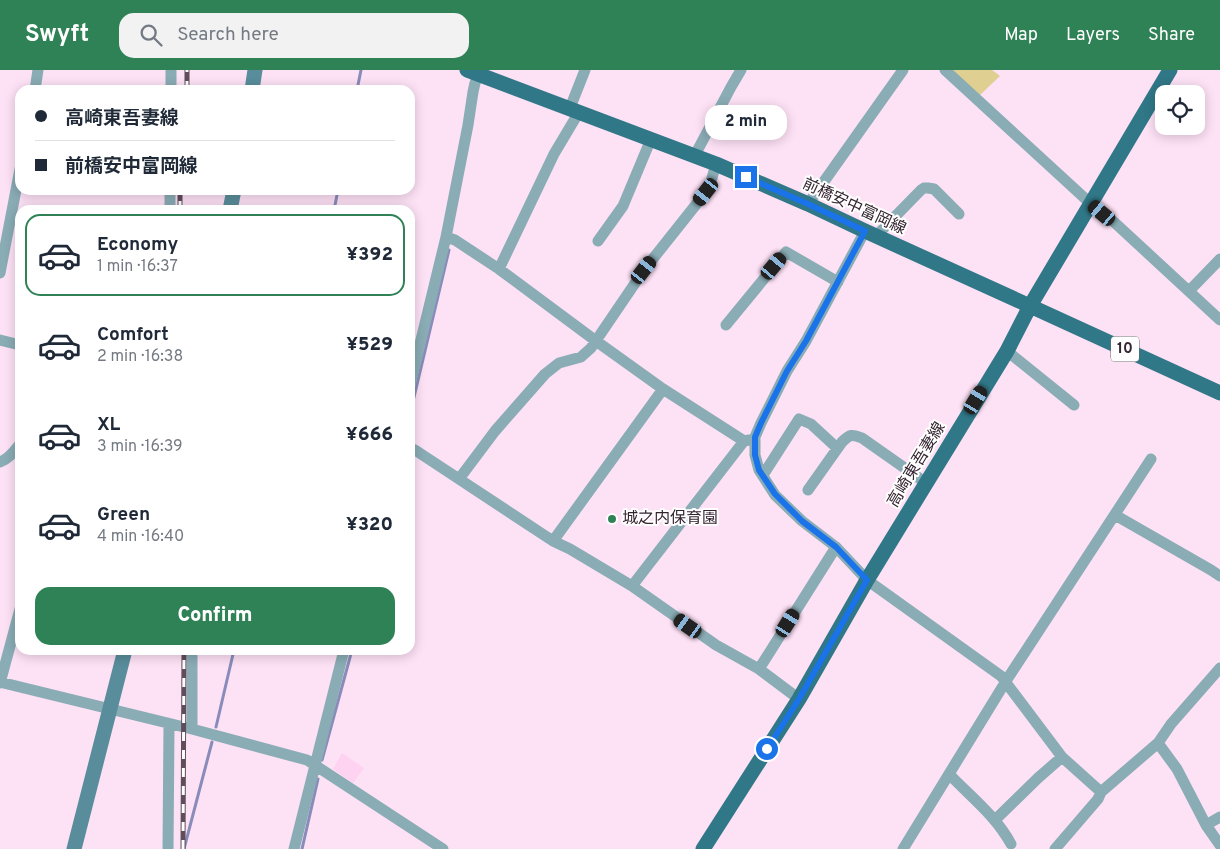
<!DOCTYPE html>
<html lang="en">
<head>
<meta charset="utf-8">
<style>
	body { margin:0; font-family:Overpass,"Noto Sans JP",sans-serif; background:#f2f2f3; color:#1f2937; height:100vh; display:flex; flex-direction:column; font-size:19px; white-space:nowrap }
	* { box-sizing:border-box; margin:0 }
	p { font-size:16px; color:#747a83 }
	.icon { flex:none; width:28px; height:28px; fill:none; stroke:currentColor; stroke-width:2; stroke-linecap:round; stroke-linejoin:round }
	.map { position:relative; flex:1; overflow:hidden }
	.sheet { position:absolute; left:15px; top:135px; width:400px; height:450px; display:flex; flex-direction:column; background:#fff; border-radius:15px; box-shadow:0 2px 12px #0003 }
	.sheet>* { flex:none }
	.banner { position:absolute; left:15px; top:15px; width:400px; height:110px; border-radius:15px; box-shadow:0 2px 12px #0003; display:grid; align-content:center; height:110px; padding:0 20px; background:#fff }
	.controls { position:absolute; left:1155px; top:15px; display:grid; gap:10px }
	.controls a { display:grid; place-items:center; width:50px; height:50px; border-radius:10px; background:#fff; box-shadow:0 2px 12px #0003; font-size:25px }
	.end { position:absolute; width:22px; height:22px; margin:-11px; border:6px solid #1a73e8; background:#fff; box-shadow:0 0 0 2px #fff }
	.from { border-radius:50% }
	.bubble { position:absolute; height:35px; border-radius:15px; background:#fff; box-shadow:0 2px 12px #0003; font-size:16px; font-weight:800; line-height:35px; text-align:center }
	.car { position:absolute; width:15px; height:30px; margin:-15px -8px; border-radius:6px; box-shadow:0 0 4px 1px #0007; background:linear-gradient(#222 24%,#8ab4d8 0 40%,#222 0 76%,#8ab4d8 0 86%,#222 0) }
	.banner b { display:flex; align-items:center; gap:18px; height:48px; font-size:19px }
	.banner b+b { border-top:1px solid #e0e1e3 }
	.banner i { width:12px; height:12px; background:#1f2937 }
	ul { padding:9px 0 0; list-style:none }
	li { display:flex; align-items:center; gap:15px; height:82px; margin:0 10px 8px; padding:0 10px; border:2px solid transparent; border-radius:15px }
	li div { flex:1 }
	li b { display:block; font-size:19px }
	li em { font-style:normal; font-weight:800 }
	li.on { border-color:#2e8255 }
	li>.icon { width:45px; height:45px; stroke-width:1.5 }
	.button { display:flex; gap:10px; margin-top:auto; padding:10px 20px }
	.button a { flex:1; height:58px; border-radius:15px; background:#2e8255; color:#fff; font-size:20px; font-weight:800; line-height:58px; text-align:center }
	header { display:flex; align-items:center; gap:30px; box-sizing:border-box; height:70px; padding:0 25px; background:#2e8255; color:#fff }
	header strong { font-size:24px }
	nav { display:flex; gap:28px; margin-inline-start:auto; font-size:18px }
	.search { width:350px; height:45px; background:#f2f2f3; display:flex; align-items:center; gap:12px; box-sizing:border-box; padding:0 18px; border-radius:15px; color:#747a83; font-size:19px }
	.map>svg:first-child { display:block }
	.built { fill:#fdd3f1 }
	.green { fill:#dfcf90 }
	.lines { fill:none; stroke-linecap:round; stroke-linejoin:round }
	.stream { stroke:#898cba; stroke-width:3 }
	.street { stroke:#8aacb5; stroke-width:11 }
	.secondary { stroke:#598d9b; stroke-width:15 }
	.primary { stroke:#307787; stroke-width:15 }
	.rail-casing { stroke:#5f4d5b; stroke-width:5 }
	.rail { stroke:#fff; stroke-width:3; stroke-dasharray:9; stroke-linecap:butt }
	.route { stroke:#1a73e8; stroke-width:6 }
	.poi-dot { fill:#2e8255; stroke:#fff; stroke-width:2 }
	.labels { text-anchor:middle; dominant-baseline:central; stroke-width:4; stroke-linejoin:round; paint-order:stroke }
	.shield { fill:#fff; stroke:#71666e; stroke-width:1 }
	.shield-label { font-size:15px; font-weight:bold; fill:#342430 }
	.street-label { font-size:16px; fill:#342430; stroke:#fff }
	.poi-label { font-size:16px; fill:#342430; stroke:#fff; text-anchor:start }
</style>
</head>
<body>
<header>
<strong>Swyft</strong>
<div class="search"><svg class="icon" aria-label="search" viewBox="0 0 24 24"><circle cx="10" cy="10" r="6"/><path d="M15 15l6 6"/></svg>Search here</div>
<nav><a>Map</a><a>Layers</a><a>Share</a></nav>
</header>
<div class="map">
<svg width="1220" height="779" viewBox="0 0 1220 779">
	<rect width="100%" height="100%" fill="#fde1f5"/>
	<!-- built -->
	<path class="built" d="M342 683 364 698 353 713 333 699Z"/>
	<!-- green -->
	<path class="green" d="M952 0H992L1000 6 980 25Z"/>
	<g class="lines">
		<!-- stream -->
		<path class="stream" d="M357 20 361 0
			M334 140 338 120
			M410 344 449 180
			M216 657 234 580
			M322 690 352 580
			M184 779 212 672
			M302 779 318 709"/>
		<!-- street -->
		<path class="street" d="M945 0 1090 133 1114 152 1220 250
			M35 20 38 0
			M171 20V0
			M570 38 585 0
			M695 85 731 17 741 0
			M808 134 903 0
			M170 140V120
			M865 161 806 271 787 301 761 353 755 367V385L759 400 775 425 802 451 836 477 867 510 1001 606 1062 687 1101 722 1158 673 1171 654 1220 598
			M876 166 921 120 924 118H928L934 119 959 144
			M446 167 455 170 499 199 596 271 663 319 744 371
			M598 171 623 136 651 69
			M499 199 554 84 579 42
			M0 203 20 99
			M1189 221 1220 189
			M726 255 786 182 838 212
			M0 270 20 275
			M1007 281 1074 335
			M410 315 446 167 468 55 473 22 475 13 481 0
			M410 378 415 380 553 471 570 479 632 516 716 575 759 599 799 629
			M0 392C9 389 14 381 20 374
			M763 405 799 349 811 354 837 378
			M459 409 495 361 545 304 559 293 581 287 591 278 644 200 706 122 710 115 716 94
			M808 420 842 372C850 364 852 364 862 368L926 413
			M1115 445 1211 500 1220 506
			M553 471 663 319
			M632 516 744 371 749 370
			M192 580V659
			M759 599 836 477
			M0 612 192 659 307 690 443 779
			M0 613 20 539
			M1158 673 1177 699 1206 755 1220 775
			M949 704C970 726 996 746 1011 774
			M995 750 1038 708 1062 687
			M1206 755 1220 747
			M168 779 169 655
			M294 779 344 580
			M903 779 1006 611 1151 389
			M1055 779 1098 729 1101 722"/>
		<!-- secondary -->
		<path class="secondary" d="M252 20 255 0
			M230 140 234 120
			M74 779 125 580"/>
		<!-- primary -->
		<path class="primary" d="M467 0 716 94 808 134 865 161 1030 236 1220 323
			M703 779 799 629 867 510 1007 281 1030 236 1170 0"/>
		<!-- rail casing -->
		<g class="rail-casing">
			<path id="rail" d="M187 20V0
				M180 140V120
				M183 779 184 580"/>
		</g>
		<!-- rail -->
		<use href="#rail" class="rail"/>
	</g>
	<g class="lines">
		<!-- route -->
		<path class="route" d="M746 107 808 134 865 161 806 271 787 301 761 353 755 367V385L759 400 775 424 802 451 836 477 867 510 799 629 767 679"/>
	</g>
	<!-- markers -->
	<circle class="poi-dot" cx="612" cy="449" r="5"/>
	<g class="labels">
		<!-- shield labels -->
		<rect class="shield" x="1111" y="266.5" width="28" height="25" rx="4"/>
		<g class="shield-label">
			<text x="1125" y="279">10</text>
		</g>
		<!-- street labels -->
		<g class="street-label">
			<text transform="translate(854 137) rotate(25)">前橋安中富岡線</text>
			<text transform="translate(917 395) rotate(-59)">高崎東吾妻線</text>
		</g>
		<!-- poi labels -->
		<g class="poi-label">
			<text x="622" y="449">城之内保育園</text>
		</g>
	</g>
</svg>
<div class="controls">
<a><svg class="icon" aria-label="locate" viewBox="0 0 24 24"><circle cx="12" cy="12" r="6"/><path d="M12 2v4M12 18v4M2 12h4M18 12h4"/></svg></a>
</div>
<i class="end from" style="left:767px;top:679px"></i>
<i class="end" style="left:746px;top:107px"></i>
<div class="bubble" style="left:705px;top:35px;width:82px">2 min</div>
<i class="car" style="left:706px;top:122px;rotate:218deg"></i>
<i class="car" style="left:1102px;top:143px;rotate:310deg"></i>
<i class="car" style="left:774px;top:196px;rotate:40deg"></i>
<i class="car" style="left:644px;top:200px;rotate:38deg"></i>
<i class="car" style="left:976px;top:330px;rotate:31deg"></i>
<i class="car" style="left:788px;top:553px;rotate:32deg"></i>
<i class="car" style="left:688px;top:556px;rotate:305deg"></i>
<div class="banner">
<b><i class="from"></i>高崎東吾妻線</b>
<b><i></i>前橋安中富岡線</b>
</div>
<section class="sheet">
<ul>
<li class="on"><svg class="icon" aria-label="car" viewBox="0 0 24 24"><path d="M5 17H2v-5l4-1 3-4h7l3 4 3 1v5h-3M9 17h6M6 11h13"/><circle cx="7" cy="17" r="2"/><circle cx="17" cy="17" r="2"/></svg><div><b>Economy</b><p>1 min · 16:37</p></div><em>¥392</em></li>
<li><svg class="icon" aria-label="car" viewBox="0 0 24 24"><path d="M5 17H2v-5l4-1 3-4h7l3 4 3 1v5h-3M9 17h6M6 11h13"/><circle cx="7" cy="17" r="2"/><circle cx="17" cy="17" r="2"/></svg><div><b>Comfort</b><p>2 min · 16:38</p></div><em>¥529</em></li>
<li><svg class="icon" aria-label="car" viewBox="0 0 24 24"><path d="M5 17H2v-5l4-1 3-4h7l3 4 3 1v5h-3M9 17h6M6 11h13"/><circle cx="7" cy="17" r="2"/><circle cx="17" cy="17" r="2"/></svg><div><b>XL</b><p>3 min · 16:39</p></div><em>¥666</em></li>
<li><svg class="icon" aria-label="car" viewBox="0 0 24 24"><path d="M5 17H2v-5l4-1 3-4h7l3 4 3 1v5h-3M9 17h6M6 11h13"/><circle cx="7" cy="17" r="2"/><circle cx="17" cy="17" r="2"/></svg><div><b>Green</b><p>4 min · 16:40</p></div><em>¥320</em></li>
</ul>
<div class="button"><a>Confirm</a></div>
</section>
</div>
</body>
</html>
